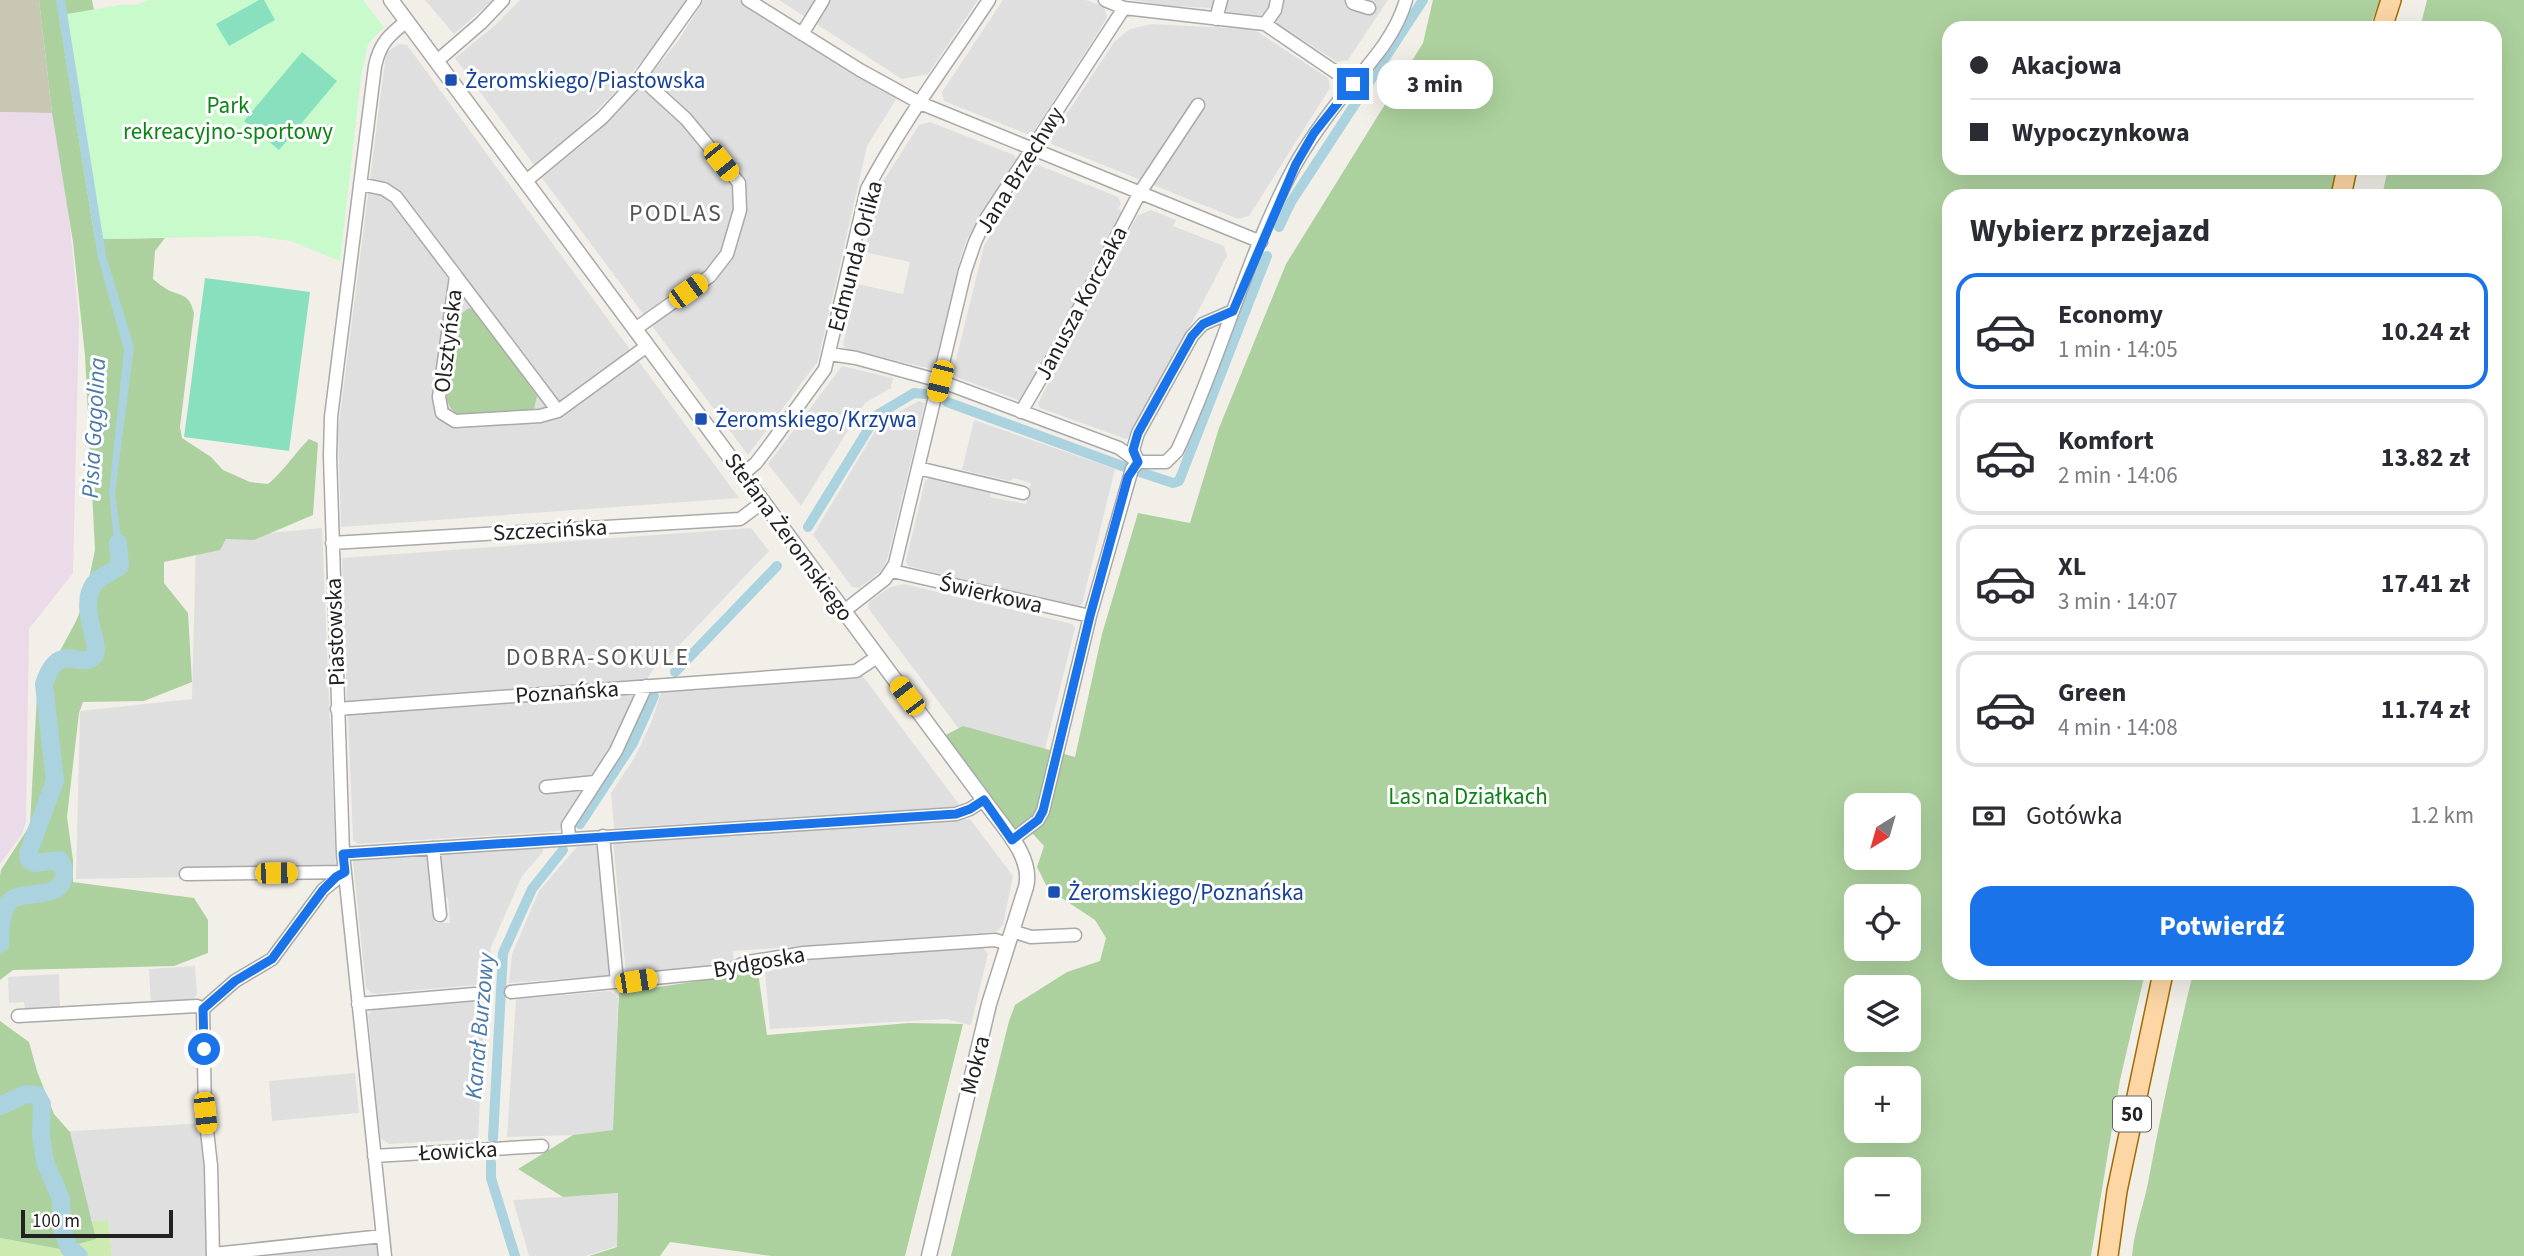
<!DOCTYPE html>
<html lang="pl">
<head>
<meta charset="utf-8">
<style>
	body { margin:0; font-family:"Source Sans 3",sans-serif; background:#f2f2f3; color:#2b2b33; height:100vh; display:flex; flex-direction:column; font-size:26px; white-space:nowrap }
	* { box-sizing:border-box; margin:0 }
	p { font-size:23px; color:#7c7c81 }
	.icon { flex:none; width:38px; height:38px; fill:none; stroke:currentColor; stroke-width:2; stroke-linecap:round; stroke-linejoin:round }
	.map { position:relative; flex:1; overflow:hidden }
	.sheet { position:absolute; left:1942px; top:189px; width:560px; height:791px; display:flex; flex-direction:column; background:#fff; border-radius:21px; box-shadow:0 7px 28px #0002 }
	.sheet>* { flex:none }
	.banner { position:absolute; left:1942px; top:21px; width:560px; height:154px; border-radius:21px; box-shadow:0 7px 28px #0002; display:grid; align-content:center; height:154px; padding:0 28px; background:#fff }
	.needle { width:46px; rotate:217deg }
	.tools { position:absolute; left:1844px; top:793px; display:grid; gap:14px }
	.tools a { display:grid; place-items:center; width:77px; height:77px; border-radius:14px; background:#fff; box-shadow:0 7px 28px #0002; font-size:35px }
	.scale { position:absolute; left:21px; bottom:18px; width:152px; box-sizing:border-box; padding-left:7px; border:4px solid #222; border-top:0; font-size:19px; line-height:24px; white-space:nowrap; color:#222; -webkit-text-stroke:5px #fff; paint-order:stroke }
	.end { position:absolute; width:32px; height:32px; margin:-16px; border:9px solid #1a73e8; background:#fff; box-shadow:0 0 0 4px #fff }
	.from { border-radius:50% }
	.bubble { position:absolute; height:49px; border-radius:21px; background:#fff; box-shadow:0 7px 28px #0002; font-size:23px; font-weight:700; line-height:49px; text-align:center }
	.car { position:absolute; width:21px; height:42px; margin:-21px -10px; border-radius:9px; box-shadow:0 0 5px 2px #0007; background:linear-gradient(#f5c518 24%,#345 0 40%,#f5c518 0 76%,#345 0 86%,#f5c518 0) }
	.banner b { display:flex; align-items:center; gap:24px; height:66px; font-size:26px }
	.banner b+b { border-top:2px solid #e1e1e2 }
	.banner i { width:18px; height:18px; background:#2b2b33 }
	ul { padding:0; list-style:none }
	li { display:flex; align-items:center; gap:21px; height:116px; margin:0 14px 10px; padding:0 14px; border:4px solid #e1e1e2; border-radius:21px }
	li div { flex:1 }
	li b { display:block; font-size:26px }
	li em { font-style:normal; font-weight:700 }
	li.on { border-color:#1a73e8 }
	li>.icon { width:63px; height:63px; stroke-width:1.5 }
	h2 { padding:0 28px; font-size:32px; line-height:84px }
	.pay { display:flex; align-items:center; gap:18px; height:77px; padding:0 28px; font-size:26px }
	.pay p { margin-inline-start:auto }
	.primary-button { display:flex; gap:14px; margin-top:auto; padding:14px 28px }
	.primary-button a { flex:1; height:80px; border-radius:21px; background:#1a73e8; color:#fff; font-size:28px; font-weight:700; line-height:80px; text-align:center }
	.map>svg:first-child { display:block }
	.residential { fill:#e0dfdf }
	.industrial { fill:#ebdbe8 }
	.construction { fill:#c7c7b4 }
	.grass { fill:#cdebb0 }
	.forest { fill:#add19e; fill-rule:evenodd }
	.park { fill:#c8facc }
	.pitch { fill:#88e0be }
	.water { fill:#aad3df }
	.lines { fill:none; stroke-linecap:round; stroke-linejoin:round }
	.canal { stroke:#aad3df; stroke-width:10 }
	.river { stroke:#aad3df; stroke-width:18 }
	.minor-casing { stroke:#a9a9a9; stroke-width:15 }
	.tertiary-casing { stroke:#a9a9a9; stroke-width:17 }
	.primary-casing { stroke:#a06b00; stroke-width:22 }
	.minor { stroke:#fff; stroke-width:12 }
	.tertiary { stroke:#fff; stroke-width:14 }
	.primary { stroke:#fcd6a4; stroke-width:19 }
	.route { stroke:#1a73e8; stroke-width:9 }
	.transit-dot { fill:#1a4fb4; stroke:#fff; stroke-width:2.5 }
	.labels { text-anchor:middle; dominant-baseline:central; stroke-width:6; stroke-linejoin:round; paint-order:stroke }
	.shield { fill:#fff; stroke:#646464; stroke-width:2 }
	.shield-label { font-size:21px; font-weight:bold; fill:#222 }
	.transit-label { font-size:23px; fill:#164399; stroke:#fff; text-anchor:start }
	.park-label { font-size:23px; fill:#0c8416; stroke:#fff }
	.street-label { font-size:23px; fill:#222; stroke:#fff }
	.neighbourhood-label { font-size:24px; letter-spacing:2px; fill:#555; stroke:#fff }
	.water-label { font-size:24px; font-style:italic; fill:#4a7aab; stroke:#fff }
</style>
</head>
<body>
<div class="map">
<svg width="2524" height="1256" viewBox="0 0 2524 1256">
	<rect width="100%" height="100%" fill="#f2efe9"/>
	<!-- residential -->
	<path class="residential" d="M425 0H493L454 34Z
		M520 0H686L653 48 616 91 577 130 534 165 455 58 493 27Z
		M704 0H738L897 98 867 146 818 361 748 455 542 178 595 134 642 85 678 41Z
		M779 0H978L928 74 902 79Z
		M1003 0H1086L1104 7 1107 18 1033 133 1027 134 944 101 942 92Z
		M1131 0H1388L1348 60 1337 62 1283 27 1213 8 1170 6Z
		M1152 24 1249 29 1258 32 1328 78 1330 88 1249 216 1238 219 1051 144 1050 139 1115 41 1130 29Z
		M399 44 407 45 739 498 341 527 338 431 386 53Z
		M930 122 1014 155 1016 159 967 239 960 260 936 365 932 369 847 349 843 345 857 284 903 294 910 262 864 252 882 183 919 125Z
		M1038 165 1118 197 1121 204 1118 209 1122 211 1024 398 1018 400 956 377 953 372 984 246 1033 166Z
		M1151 210 1176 220 1173 226 1224 246 1227 256 1132 437 1126 439 1040 408 1038 403 1137 216Z
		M842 366 893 378 891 388 865 403 801 506 768 464Z
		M919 401 925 403 887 560 880 572 859 588 852 587 813 535 881 421Z
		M974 420 1115 469 1082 604 1077 607 908 566 906 561 925 481 929 478 991 492 990 497 1026 504 1031 483 1014 478 1010 481 962 470Z
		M322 528 336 868 185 877 76 879 80 711 192 699 196 540Z
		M751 528 769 551 669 656 662 657 647 679 347 701 342 558Z
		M904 584 1072 624 1075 628 1029 813 1023 814 868 608 869 602 890 587Z
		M862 675 961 807 614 828 611 793 635 757 651 723 662 690Z
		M638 692 615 746 559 831 358 844 353 840 348 713Z
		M970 819 1013 876 1003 925 996 932 733 951 734 966 626 974 613 842 615 840Z
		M581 842H592L598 847 611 975 509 983 512 954 539 891Z
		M542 844 543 852 522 876 491 947 487 984 373 994 366 988 353 862 359 856 425 852 431 857 436 923H450L448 898H442L439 853Z
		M982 947 988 954 971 1025 947 1019 770 1029 765 972 810 960Z
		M195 966 197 995 189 1003 151 1006 149 969Z
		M59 974 60 1011 30 1013 25 1008 24 1002 9 1003 8 977Z
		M610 991 618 998 614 1130 573 1135 507 1137 516 999Z
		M485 1000 478 1139 389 1144 380 1138 368 1015 373 1009Z
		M355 1073 359 1113 272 1121 269 1081Z
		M204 1123 211 1256H112L108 1221H92L58 1132Z
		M618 1193 617 1246 585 1256H529L513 1200Z
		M376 1241 378 1256H218Z"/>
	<!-- industrial -->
	<path class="industrial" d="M0 112 52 113 69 215 79 320 73 573 29 629 26 822 22 834 0 864Z"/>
	<!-- construction -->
	<path class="construction" d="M0 0H39L52 113 0 112Z"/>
	<!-- grass -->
	<path class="grass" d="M108 1220 112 1256H0V1238L60 1249 92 1221Z"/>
	<!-- forest -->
	<path class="forest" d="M39 0H92L94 10 59 16 95 239 165 238 155 251 153 279C158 283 163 287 168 290 184 297 189 294 194 313L180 427 182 438 211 457 223 470 250 482 268 484C284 471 294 454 309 439L318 443 313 515 254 540 226 539 220 550 164 562V583L188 613 192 682 144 701 83 702 79 713 67 817 73 860V882L194 898 208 920V953L174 966 13 970 0 980V876L1 870 30 825 37 694 76 621 84 602 95 550 85 356 73 242 52 113Z
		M1433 0H2380L2369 28H1950V168H2339L2332 196H1950V973H2145L2120 1080 2091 1256H951L1009 1021 1015 1005 1067 972 1100 961 1106 938 1095 920 1048 889 1037 867 1044 846 1033 834 1017 838 942 737 963 726 1075 757 1102 634 1138 513 1190 523 1219 428 1286 264 1423 43ZM1857 805H1909V858H1857ZM1857 896H1909V948H1857ZM1857 987H1909V1040H1857ZM1857 1078H1909V1130H1857ZM1857 1169H1909V1222H1857Z
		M2427 0H2524V1256H2132C2134 1231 2143 1207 2148 1183 2161 1112 2176 1043 2193 973H2496V196H2382L2388 168H2496V28H2420Z
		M470 308 476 312 537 396 534 409 530 411C515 412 471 419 460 415 450 411 446 401 446 391 449 371 448 315 470 308Z
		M758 972 767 1035 909 1023 963 1024 905 1256H772L670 1242 660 1256H589L617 1247 618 1193 563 1197 518 1169 573 1135 613 1130 619 993Z
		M0 1021 29 1042 37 1071 54 1114 70 1132 96 1239 60 1249 0 1238Z"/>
	<!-- park -->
	<path class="park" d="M149 0H363L384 27 368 44 361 77 340 261 291 241 256 236 103 239 67 14 120 5H136Z"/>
	<!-- pitch -->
	<path class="pitch" d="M259 0H264L275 20 229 46 216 24Z
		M302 52 337 81 279 150 244 121Z
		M205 278 310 292 289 451 184 437Z"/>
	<!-- water -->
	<path class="water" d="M56 0H65L106 256 134 347 115 493 124 563 117 569 109 493 124 350 98 258Z"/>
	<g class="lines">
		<!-- canal -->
		<path class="canal" d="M1279 227 1291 202 1423 0
			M947 402 1125 467
			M1140 472 1173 483 1179 481 1267 256
			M808 527 877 415 914 393 925 394
			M675 672 777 566
			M580 824 633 743 654 696
			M493 1138 503 953 532 889 563 850
			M491 1162V1178L515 1256"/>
		<!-- river -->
		<path class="river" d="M0 944C1 931 0 912 9 902 24 887 61 903 64 875 64 869 63 865 60 860L34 863 29 860 28 853 55 781 44 684C59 638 80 671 94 656 103 647 77 608 94 584 100 575 112 573 120 566L118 543
			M0 1106 26 1094 37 1095 42 1104 41 1135 45 1162 61 1199 62 1229 69 1248 79 1256"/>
		<!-- minor casing -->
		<g class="minor-casing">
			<path id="minor" d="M748 0 860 70 920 103 1261 242
				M1105 0 1124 8 1265 24 1353 84
				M1352 0 1353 3 1369 8
				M1216 19 1221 0
				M1265 24 1275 10 1277 0
				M802 34 823 0
				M437 61 481 23 503 0
				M526 181 602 118 640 77 695 0
				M360 184 384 189 396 197 456 276 439 397 442 413 455 421 540 416 558 411 647 346
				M456 276 558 411
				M635 329 710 276 727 254 740 210 739 183 686 119 640 77
				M830 354 856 358 940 381 1119 448 1138 462
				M1021 412 1059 347 1139 194 1198 105
				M1138 461 1133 450 1138 433 1192 336 1203 324 1233 311
				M918 468 1023 493
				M743 474 756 463 769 446 825 369 867 189C902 123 948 62 989 0
				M332 543 740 519 763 502
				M892 571 1090 616
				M844 611 885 579 895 564 965 271 975 242 986 219 1124 8
				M337 709 856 671 877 657
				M546 787 595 782
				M603 836 617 982
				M569 838 568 825 616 751 646 686
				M1012 840 1038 820 1043 811 1090 616 1132 469 1138 462H1166L1177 451C1221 358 1246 257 1294 167 1310 138 1329 113 1349 88 1372 61 1396 35 1406 0
				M433 848 440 915
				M343 854 956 814 970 809 984 800
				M186 874 344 872
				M1012 931 1031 937 1075 935
				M511 992 726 971 748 962 804 953 995 940 1008 944
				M358 1004 475 994
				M18 1016 197 1006 203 1009
				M374 1156 542 1146
				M213 1254 383 1236
				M213 1256 211 1166 205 1113 203 1009 235 981 272 959 323 890 345 872
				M385 1256 343 854 330 456 331 417 375 66C380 43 389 35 407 21"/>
		</g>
		<!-- tertiary casing -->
		<g class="tertiary-casing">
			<path id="tertiary" d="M391 0 984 800C1000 824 1034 856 1026 887L989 1004 929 1256"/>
		</g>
		<!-- primary casing -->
		<g class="primary-casing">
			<path id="primary" d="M2382 28 2391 0
				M2341 196 2347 168
				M2108 1256 2117 1191 2163 973"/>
		</g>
		<!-- minor -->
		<use href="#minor" class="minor"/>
		<!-- tertiary -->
		<use href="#tertiary" class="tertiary"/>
		<!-- primary -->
		<use href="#primary" class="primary"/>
	</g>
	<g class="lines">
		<!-- route -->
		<path class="route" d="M204 1049 203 1009 235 981 272 959 323 890 336 877 345 872 343 854 956 814 970 809 984 800 1012 840 1038 820 1043 811 1090 616 1128 477 1138 462 1133 450 1138 433 1192 336 1203 324 1233 311 1296 164 1314 133 1353 84"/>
	</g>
	<!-- markers -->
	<g class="transit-dot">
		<rect x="444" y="73" width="14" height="14" rx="3.5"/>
		<rect x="694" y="412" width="14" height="14" rx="3.5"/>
		<rect x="1047" y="885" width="14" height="14" rx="3.5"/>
	</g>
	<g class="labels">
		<!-- shield labels -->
		<rect class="shield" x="2113" y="1096.5" width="38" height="35" rx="5"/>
		<g class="shield-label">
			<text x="2132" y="1114">50</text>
		</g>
		<!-- transit labels -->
		<g class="transit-label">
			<text x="465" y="80">Żeromskiego/Piastowska</text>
			<text x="715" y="419">Żeromskiego/Krzywa</text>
			<text x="1068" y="892">Żeromskiego/Poznańska</text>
		</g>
		<!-- park labels -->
		<g class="park-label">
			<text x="228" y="105">Park<tspan x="228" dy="26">rekreacyjno-sportowy</tspan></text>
			<text x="1468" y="796">Las na Działkach</text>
		</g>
		<!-- street labels -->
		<g class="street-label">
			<text transform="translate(1020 170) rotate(-58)">Jana Brzechwy</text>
			<text transform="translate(855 256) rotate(-75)">Edmunda Orlika</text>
			<text transform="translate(1081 303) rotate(-62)">Janusza Korczaka</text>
			<text transform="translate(448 341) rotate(-83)">Olsztyńska</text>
			<text transform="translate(550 530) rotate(-3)">Szczecińska</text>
			<text transform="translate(789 537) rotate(54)">Stefana Żeromskiego</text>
			<text transform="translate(991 594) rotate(13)">Świerkowa</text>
			<text transform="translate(335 632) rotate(-92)">Piastowska</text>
			<text transform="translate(567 692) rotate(-4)">Poznańska</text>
			<text transform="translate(759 962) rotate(-10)">Bydgoska</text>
			<text transform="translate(975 1065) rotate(-76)">Mokra</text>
			<text transform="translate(458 1151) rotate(-3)">Łowicka</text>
		</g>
		<!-- neighbourhood labels -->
		<g class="neighbourhood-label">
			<text x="676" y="213">PODLAS</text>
			<text x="598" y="657">DOBRA-SOKULE</text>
		</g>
		<!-- water labels -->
		<g class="water-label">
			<text transform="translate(94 428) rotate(-87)">Pisia Gągolina</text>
			<text transform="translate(480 1026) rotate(-85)">Kanał Burzowy</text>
		</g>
	</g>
</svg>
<div class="tools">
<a><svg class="needle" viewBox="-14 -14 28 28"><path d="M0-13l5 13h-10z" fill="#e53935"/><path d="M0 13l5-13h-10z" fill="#7c7c81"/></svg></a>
<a><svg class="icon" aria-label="locate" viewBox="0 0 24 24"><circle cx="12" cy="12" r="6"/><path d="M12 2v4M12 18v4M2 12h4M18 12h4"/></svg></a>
<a><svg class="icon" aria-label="layers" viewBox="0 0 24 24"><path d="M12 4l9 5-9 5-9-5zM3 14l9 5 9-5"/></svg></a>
<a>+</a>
<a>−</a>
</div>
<div class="scale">100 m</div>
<i class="end from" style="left:204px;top:1049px"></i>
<i class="end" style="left:1353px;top:84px"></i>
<div class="bubble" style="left:1377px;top:60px;width:116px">3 min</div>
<i class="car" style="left:721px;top:162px;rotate:141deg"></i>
<i class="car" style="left:688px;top:291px;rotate:54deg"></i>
<i class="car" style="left:940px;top:381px;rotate:194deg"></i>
<i class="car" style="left:907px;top:696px;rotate:323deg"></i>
<i class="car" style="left:276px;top:873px;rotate:89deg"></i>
<i class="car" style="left:636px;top:981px;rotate:81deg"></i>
<i class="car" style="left:205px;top:1113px;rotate:174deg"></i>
<div class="banner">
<b><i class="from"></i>Akacjowa</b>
<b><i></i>Wypoczynkowa</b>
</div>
<section class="sheet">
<h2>Wybierz przejazd</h2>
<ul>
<li class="on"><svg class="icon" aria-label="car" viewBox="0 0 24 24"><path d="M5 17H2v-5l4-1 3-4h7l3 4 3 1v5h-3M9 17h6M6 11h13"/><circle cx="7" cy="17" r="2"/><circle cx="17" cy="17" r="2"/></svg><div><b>Economy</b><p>1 min · 14:05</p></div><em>10.24 zł</em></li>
<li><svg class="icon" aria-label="car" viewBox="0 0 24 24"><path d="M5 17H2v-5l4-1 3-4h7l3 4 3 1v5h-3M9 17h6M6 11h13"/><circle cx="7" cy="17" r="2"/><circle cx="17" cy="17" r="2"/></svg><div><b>Komfort</b><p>2 min · 14:06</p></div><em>13.82 zł</em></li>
<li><svg class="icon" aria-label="car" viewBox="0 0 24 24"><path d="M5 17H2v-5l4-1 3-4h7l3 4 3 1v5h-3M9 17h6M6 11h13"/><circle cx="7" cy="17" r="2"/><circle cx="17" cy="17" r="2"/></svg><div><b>XL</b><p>3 min · 14:07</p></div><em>17.41 zł</em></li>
<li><svg class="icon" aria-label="car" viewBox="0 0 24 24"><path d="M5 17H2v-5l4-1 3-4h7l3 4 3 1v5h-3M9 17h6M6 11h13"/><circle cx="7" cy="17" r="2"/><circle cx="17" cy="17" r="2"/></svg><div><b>Green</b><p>4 min · 14:08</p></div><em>11.74 zł</em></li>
</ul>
<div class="pay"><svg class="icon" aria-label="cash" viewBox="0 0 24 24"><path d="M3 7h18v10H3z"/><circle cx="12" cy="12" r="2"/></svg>Gotówka<p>1.2 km</p></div>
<div class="primary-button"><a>Potwierdź</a></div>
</section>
</div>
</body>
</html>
